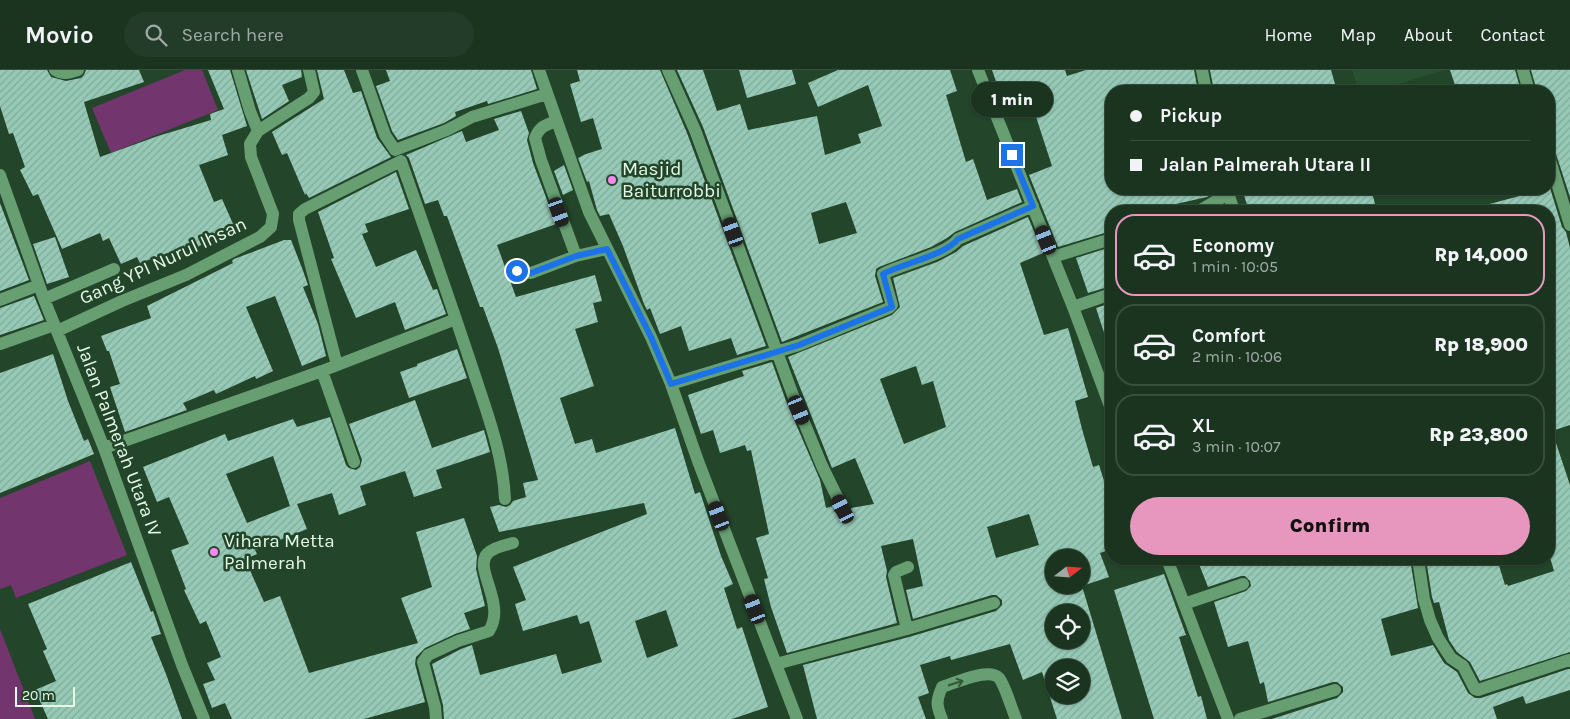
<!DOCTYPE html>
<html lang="en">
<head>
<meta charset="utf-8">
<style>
	body { margin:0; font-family:Karla,sans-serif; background:#233c29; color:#f1f3f6; height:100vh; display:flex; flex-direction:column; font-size:19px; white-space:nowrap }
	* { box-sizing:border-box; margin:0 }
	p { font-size:16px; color:#9faaa5 }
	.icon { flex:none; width:28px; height:28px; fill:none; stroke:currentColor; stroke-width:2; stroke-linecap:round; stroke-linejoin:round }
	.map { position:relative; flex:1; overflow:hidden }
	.details { position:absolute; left:1105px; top:135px; width:450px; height:360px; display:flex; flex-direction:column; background:#1a3420; border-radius:20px; box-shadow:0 1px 4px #0004,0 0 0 1px #384f3e }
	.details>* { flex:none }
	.hud { position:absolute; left:1105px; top:15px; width:450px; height:110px; border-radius:20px; box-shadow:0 1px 4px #0004,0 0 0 1px #384f3e; display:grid; align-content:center; height:110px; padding:0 25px; background:#1a3420 }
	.needle { width:32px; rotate:73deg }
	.tools { position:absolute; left:1045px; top:479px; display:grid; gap:10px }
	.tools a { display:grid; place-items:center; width:45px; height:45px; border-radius:50%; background:#1a3420; box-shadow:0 1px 4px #0004,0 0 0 1px #384f3e; font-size:25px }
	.scale { position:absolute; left:15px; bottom:12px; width:60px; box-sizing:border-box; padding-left:5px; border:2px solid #e5f9e8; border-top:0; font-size:14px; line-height:18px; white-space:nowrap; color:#e5f9e8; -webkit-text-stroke:4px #23452a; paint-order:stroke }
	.end { position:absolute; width:22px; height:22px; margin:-11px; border:6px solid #1a73e8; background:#fff; box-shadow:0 0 0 2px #fff }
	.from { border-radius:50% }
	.bubble { position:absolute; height:35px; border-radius:18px; background:#1a3420; box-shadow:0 1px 4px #0004,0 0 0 1px #384f3e; font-size:16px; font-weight:800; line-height:35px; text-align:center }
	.car { position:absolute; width:15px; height:30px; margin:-15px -8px; border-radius:6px; box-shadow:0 0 4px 1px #0007; background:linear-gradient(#222 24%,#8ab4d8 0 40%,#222 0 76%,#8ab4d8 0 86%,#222 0) }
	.hud b { display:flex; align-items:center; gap:18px; height:48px; font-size:19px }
	.hud b+b { border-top:1px solid #384f3e }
	.hud i { width:12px; height:12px; background:#f1f3f6 }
	ul { padding:9px 0 0; list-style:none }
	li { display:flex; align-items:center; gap:15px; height:82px; margin:0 10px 8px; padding:0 15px; border:2px solid #384f3e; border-radius:20px }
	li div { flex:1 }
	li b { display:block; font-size:19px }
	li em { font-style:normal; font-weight:800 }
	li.on { border-color:#e797bd }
	li>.icon { width:45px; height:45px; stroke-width:1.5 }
	.primary-button { display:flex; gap:10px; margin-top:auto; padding:10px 25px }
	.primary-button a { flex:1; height:58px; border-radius:30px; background:#e797bd; color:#111; font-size:20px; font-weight:800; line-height:58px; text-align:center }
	header { display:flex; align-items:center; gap:30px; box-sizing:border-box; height:70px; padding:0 25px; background:#1a3420; border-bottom:1px solid #384f3e }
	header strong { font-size:24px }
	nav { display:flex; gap:28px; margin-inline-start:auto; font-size:18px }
	.search { width:350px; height:45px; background:#233c29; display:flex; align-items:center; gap:12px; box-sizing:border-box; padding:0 18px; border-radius:28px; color:#9faaa5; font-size:19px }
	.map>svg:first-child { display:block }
	.built { fill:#285131 }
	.grass { fill:#72356e }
	.building { fill:url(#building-hatch); fill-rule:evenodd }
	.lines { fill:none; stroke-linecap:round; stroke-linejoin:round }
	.minor { stroke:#679e72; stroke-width:12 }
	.oneway { stroke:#315738 }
	.route { stroke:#1a73e8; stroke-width:6 }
	.poi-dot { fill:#f589ee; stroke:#23452a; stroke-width:2 }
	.labels { text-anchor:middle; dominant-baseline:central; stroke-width:5; stroke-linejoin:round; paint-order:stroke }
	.poi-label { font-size:19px; fill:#e5f9e8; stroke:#23452a; text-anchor:start }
	.street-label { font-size:19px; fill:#e5f9e8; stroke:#23452a }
</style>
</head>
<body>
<header>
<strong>Movio</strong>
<div class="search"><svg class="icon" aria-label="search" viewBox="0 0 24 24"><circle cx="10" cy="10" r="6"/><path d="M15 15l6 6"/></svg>Search here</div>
<nav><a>Home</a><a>Map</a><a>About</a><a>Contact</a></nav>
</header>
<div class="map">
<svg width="1570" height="649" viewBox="0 0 1570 649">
	<defs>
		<pattern id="building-hatch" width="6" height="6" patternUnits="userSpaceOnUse" patternTransform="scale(1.25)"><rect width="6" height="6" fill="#96cab7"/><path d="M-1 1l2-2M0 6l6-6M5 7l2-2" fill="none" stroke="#82aa9b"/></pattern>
	</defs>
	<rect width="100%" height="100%" fill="#23452a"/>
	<!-- built -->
	<path class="built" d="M1352 0H1444L1375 21H1359Z"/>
	<!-- grass -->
	<path class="grass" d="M185 0H202L218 40 111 83 92 38Z
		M90 391 127 485 16 528 11 515 0 519V428Z
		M0 559 35 649H0Z"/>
	<!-- building -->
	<path class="building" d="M0 0H47L51 7 66 11 81 8 84 5 86 0H139L144 12 84 32 100 87 158 66 211 50 210 44 224 39 208 0H230L247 56 222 65 228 85 199 95 214 132 222 129 234 156 218 163 219 165 180 187 176 180 140 193 137 187 121 194 109 168 103 171 100 163 62 179 38 124 33 126 20 100 25 97 13 63 9 64 0 36Z
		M246 0H301L302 7 282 15 289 31 262 49Z
		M317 0H344L353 23 361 21 377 68 391 87 309 128 306 123 305 125 287 83 282 85 272 62 324 29Z
		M386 0H531L537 19 488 34 487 31 455 42 456 46 444 53 398 70 392 61 376 16 390 11Z
		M577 0H660L687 63 766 276 737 285 731 268 689 281 681 256 660 264 650 238 647 240 644 234 623 176 609 144 600 146 597 140 589 111 587 112 578 88 586 84 602 79 593 48 581 52 570 14 580 11Z
		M677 0H703L717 41 740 34 748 60 817 46 825 85 861 73 858 64 882 56 868 15 818 37 808 13 838 0H950L957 21 946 25 966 92 973 89 987 130 1017 119 1022 132 955 162 947 168 931 177 879 197 876 199 875 206 883 232 782 272 703 57ZM846 132 857 163 819 174 811 143Z
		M739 0H792L796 14 747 28Z
		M992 0H1065L1067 6 1086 0H1194L1198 21H1111V119H1212L1213 124 1207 127 1158 138 1160 141H1111V161L1058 177 1029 105 1052 96 1026 16 1000 23Z
		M1210 0H1331L1337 21H1214Z
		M1450 0H1515L1521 21H1457Z
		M1531 0H1570V127L1556 84 1549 48V21H1537Z
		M521 41 529 63 527 70 533 93 556 154 497 175 516 227 595 205 602 231 593 233 598 252 575 259 594 316 560 328 575 374 592 369 596 383 675 358 695 424 700 422 721 486 733 514 724 518 737 559 742 557 768 637 732 649H444L443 635 432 594 461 579 472 575 480 605 556 584 562 604 602 592 589 551 580 554 577 545 523 561 515 534 526 530 513 497 647 444 644 433 499 462 490 437 499 435 506 437 510 435 513 431 526 427 523 413 538 410 498 278 483 237H480L447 146H444L438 130 425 134 409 88 406 85 462 61 466 72 499 60 494 49ZM666 540 678 576 647 588 635 551Z
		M564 95 573 120 563 125 554 101Z
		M396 102 409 139 365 154 368 162 362 164 376 197 416 180 433 220 437 219 446 244 405 260 395 232 356 248 331 189 334 188 318 142Z
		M1550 118 1562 157 1566 162 1570 178V355L1552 361 1570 415V582L1480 611 1470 592 1457 582 1449 570 1439 532 1434 533 1432 527 1426 489H1497L1505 515 1507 514 1508 516 1554 501 1549 484V141H1483L1482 136Z
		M1242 119H1371L1377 141H1249Z
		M0 133 29 210 0 221Z
		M1028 147 1043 183 1020 193 1044 265 1068 258 1088 327 1075 331 1082 359 1093 397 1099 395 1106 417 1111 415V479L1100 483 1109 507 1082 516 1122 649H1057L1042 602 1023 610 1010 574 951 590 950 586 920 595 929 623 918 627 926 649H817L803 595 909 567 996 541 1002 535V530L996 525H992L913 549 906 520 923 516 913 469 881 476 887 501 886 507 897 553 787 583 771 537 764 509 768 508 756 468 769 464 751 380 747 381 745 375 720 383 713 360 701 364 688 325 744 306 742 301 772 292 786 331 820 410 826 438 833 436 834 441 838 445 843 447 849 444 851 438 874 434 855 388 832 398 788 287 892 245 900 237 893 208 937 192 956 182 963 176ZM916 296 922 315 933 311 946 357 904 374 880 309ZM1029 444 1039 475 996 488 987 457ZM1054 488H1081V515H1054ZM1054 542H1081V570H1054ZM1054 598H1081V625H1054Z
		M55 167 69 207 47 214 33 174Z
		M284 170H291L302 198 308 215 303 217 318 254 326 286 302 296 275 226 246 237 273 301 256 309 255 306 216 324 214 320 183 333 187 340 125 362 110 317 120 314 109 281H107L101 266 151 248 147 236 233 193 232 191 234 189Z
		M1111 177V216L1088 223 1076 188Z
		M34 226 44 250 0 265V238Z
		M1111 233V275H1108L1096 238Z
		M457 279 467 308 409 328 400 302 417 296V294Z
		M53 284 68 331 84 371 88 369 94 384 0 423V303Z
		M415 330 432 378 484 360 490 382 436 400 442 418 414 427 405 401 360 416 366 435 339 445 332 423 297 434 307 459 255 480 257 484 245 489 264 532 280 526 309 603 418 573 401 528 432 517 416 462 464 448 477 486 476 499 485 536 464 543 470 559 455 564 425 578 416 587 415 594 425 632 364 649H232L225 633 212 638 203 614 215 610 207 593 221 587 206 551 200 554 184 520 186 519 171 480 189 474 169 427 157 432 143 397 225 364 228 371 293 349 297 357 330 347 346 395 349 398 356 400 360 397 362 390 349 354ZM273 386 290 436 247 453 226 404Z
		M1197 489H1410L1418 538 1381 549 1391 586 1433 575 1444 593 1457 602 1468 623 1475 628H1481L1568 599H1570V620L1526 634 1523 626 1493 637 1497 649H1272L1337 628 1343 622V617L1337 612H1333L1268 632 1264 612 1260 614 1248 571 1228 577 1214 532 1246 521 1251 516 1250 511 1245 506H1241L1208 517Z
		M131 492 151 542 153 541 161 564 151 567 166 604 182 649H48L35 620 56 611 43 581 47 579 28 534Z
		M1164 504 1186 565 1179 567 1198 627 1201 626 1207 649H1154L1114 520Z"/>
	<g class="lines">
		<!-- minor -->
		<path class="minor" d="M55 0C63 5 69 3 78 0
			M238 0 250 41 258 61
			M362 0 385 65 395 80 447 60 472 47 547 24
			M539 0 589 142 651 267 671 314 698 391 797 649
			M668 0 695 60 794 328 822 396 843 439
			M978 0 1073 237 1111 339
			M1202 0 1206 21
			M1523 0 1529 21
			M557 51C545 55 540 56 535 68L541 90 576 186 607 179
			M1549 87 1570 155
			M0 105 44 229 104 378 182 595 204 649
			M1227 120 1234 141
			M1199 141 1221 128 1227 119
			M1053 187 1111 169
			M517 201 531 203 576 186
			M44 229 114 199
			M0 230 39 215
			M1073 237 1111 224
			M57 261 122 231 186 205 260 167 271 157 273 144 251 87 250 74 258 61 309 28 314 22 309 0
			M0 274 54 255
			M337 295 299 150V144L305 139 401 91C425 159 449 228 472 297 486 340 503 383 505 429
			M322 301 354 392
			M671 314 799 275 889 238 892 235 883 204C901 194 946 185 958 169L1033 136
			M104 378 322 301 456 249
			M1167 489 1228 649
			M1418 489 1424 529 1430 550 1438 568 1451 588 1463 596 1475 619 1478 620 1569 590 1570 591
			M1184 534 1243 514
			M907 559 894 505 896 502 908 497
			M776 594 907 559 994 533
			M436 649 435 637 423 592 428 585 458 571 489 561C507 533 472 498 488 483 494 477 505 475 513 473
			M942 649C936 635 936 631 942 617 955 613 989 597 999 608 1005 615 1012 640 1016 649
			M1240 649 1335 620"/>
	</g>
	<!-- one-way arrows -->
	<defs><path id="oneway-shaft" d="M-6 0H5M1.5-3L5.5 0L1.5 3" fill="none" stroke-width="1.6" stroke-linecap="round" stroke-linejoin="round" transform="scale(1.25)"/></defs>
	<use class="oneway" href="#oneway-shaft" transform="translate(956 613) rotate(-18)"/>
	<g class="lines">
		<!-- route -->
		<path class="route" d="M517 201 531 203 576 186 607 179 651 267 671 314 799 275 892 237 883 204C901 194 946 185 958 169L1033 136 1012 85"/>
	</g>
	<!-- markers -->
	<g class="poi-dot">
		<circle cx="612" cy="110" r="5"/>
		<circle cx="214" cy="482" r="5"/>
	</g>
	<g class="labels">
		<!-- poi labels -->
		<g class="poi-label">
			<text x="622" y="99">Masjid<tspan x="622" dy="22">Baiturrobbi</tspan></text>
			<text x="224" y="471">Vihara Metta<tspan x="224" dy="22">Palmerah</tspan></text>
		</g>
		<!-- street labels -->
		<g class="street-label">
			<text transform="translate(163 191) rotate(-25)">Gang YPI Nurul Ihsan</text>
			<text transform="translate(119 370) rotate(69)">Jalan Palmerah Utara IV</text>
		</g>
	</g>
</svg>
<div class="tools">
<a><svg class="needle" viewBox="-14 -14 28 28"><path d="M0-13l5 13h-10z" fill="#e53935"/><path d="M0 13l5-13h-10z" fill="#9faaa5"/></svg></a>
<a><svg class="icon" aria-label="locate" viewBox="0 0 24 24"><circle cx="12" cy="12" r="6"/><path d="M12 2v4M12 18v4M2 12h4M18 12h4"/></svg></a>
<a><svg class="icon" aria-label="layers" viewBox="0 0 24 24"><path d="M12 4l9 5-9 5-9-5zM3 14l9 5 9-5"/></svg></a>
</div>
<div class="scale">20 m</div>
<i class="end from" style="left:517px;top:201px"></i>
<i class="end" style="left:1012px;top:85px"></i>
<div class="bubble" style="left:971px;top:12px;width:82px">1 min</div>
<i class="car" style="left:559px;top:142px;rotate:160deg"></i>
<i class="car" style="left:733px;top:162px;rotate:340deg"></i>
<i class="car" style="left:1046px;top:170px;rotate:338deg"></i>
<i class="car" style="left:799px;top:340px;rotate:157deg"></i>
<i class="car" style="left:843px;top:439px;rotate:333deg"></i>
<i class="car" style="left:719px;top:446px;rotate:339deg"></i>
<i class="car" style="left:755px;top:539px;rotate:339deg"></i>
<div class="hud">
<b><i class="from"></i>Pickup</b>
<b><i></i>Jalan Palmerah Utara II</b>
</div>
<section class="details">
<ul>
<li class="on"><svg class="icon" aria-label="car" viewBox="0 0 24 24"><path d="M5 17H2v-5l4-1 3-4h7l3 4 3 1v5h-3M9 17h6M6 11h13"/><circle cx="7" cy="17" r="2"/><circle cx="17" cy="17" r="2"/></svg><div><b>Economy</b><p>1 min · 10:05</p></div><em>Rp 14,000</em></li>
<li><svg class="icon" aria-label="car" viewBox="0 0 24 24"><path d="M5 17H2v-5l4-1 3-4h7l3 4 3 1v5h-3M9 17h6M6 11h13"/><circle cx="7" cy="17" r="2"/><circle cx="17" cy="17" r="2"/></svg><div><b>Comfort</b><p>2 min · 10:06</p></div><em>Rp 18,900</em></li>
<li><svg class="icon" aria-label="car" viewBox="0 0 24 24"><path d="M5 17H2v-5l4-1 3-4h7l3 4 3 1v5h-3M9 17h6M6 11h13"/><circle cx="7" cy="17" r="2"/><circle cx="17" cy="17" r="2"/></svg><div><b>XL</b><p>3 min · 10:07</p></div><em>Rp 23,800</em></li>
</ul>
<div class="primary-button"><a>Confirm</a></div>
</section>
</div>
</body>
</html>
